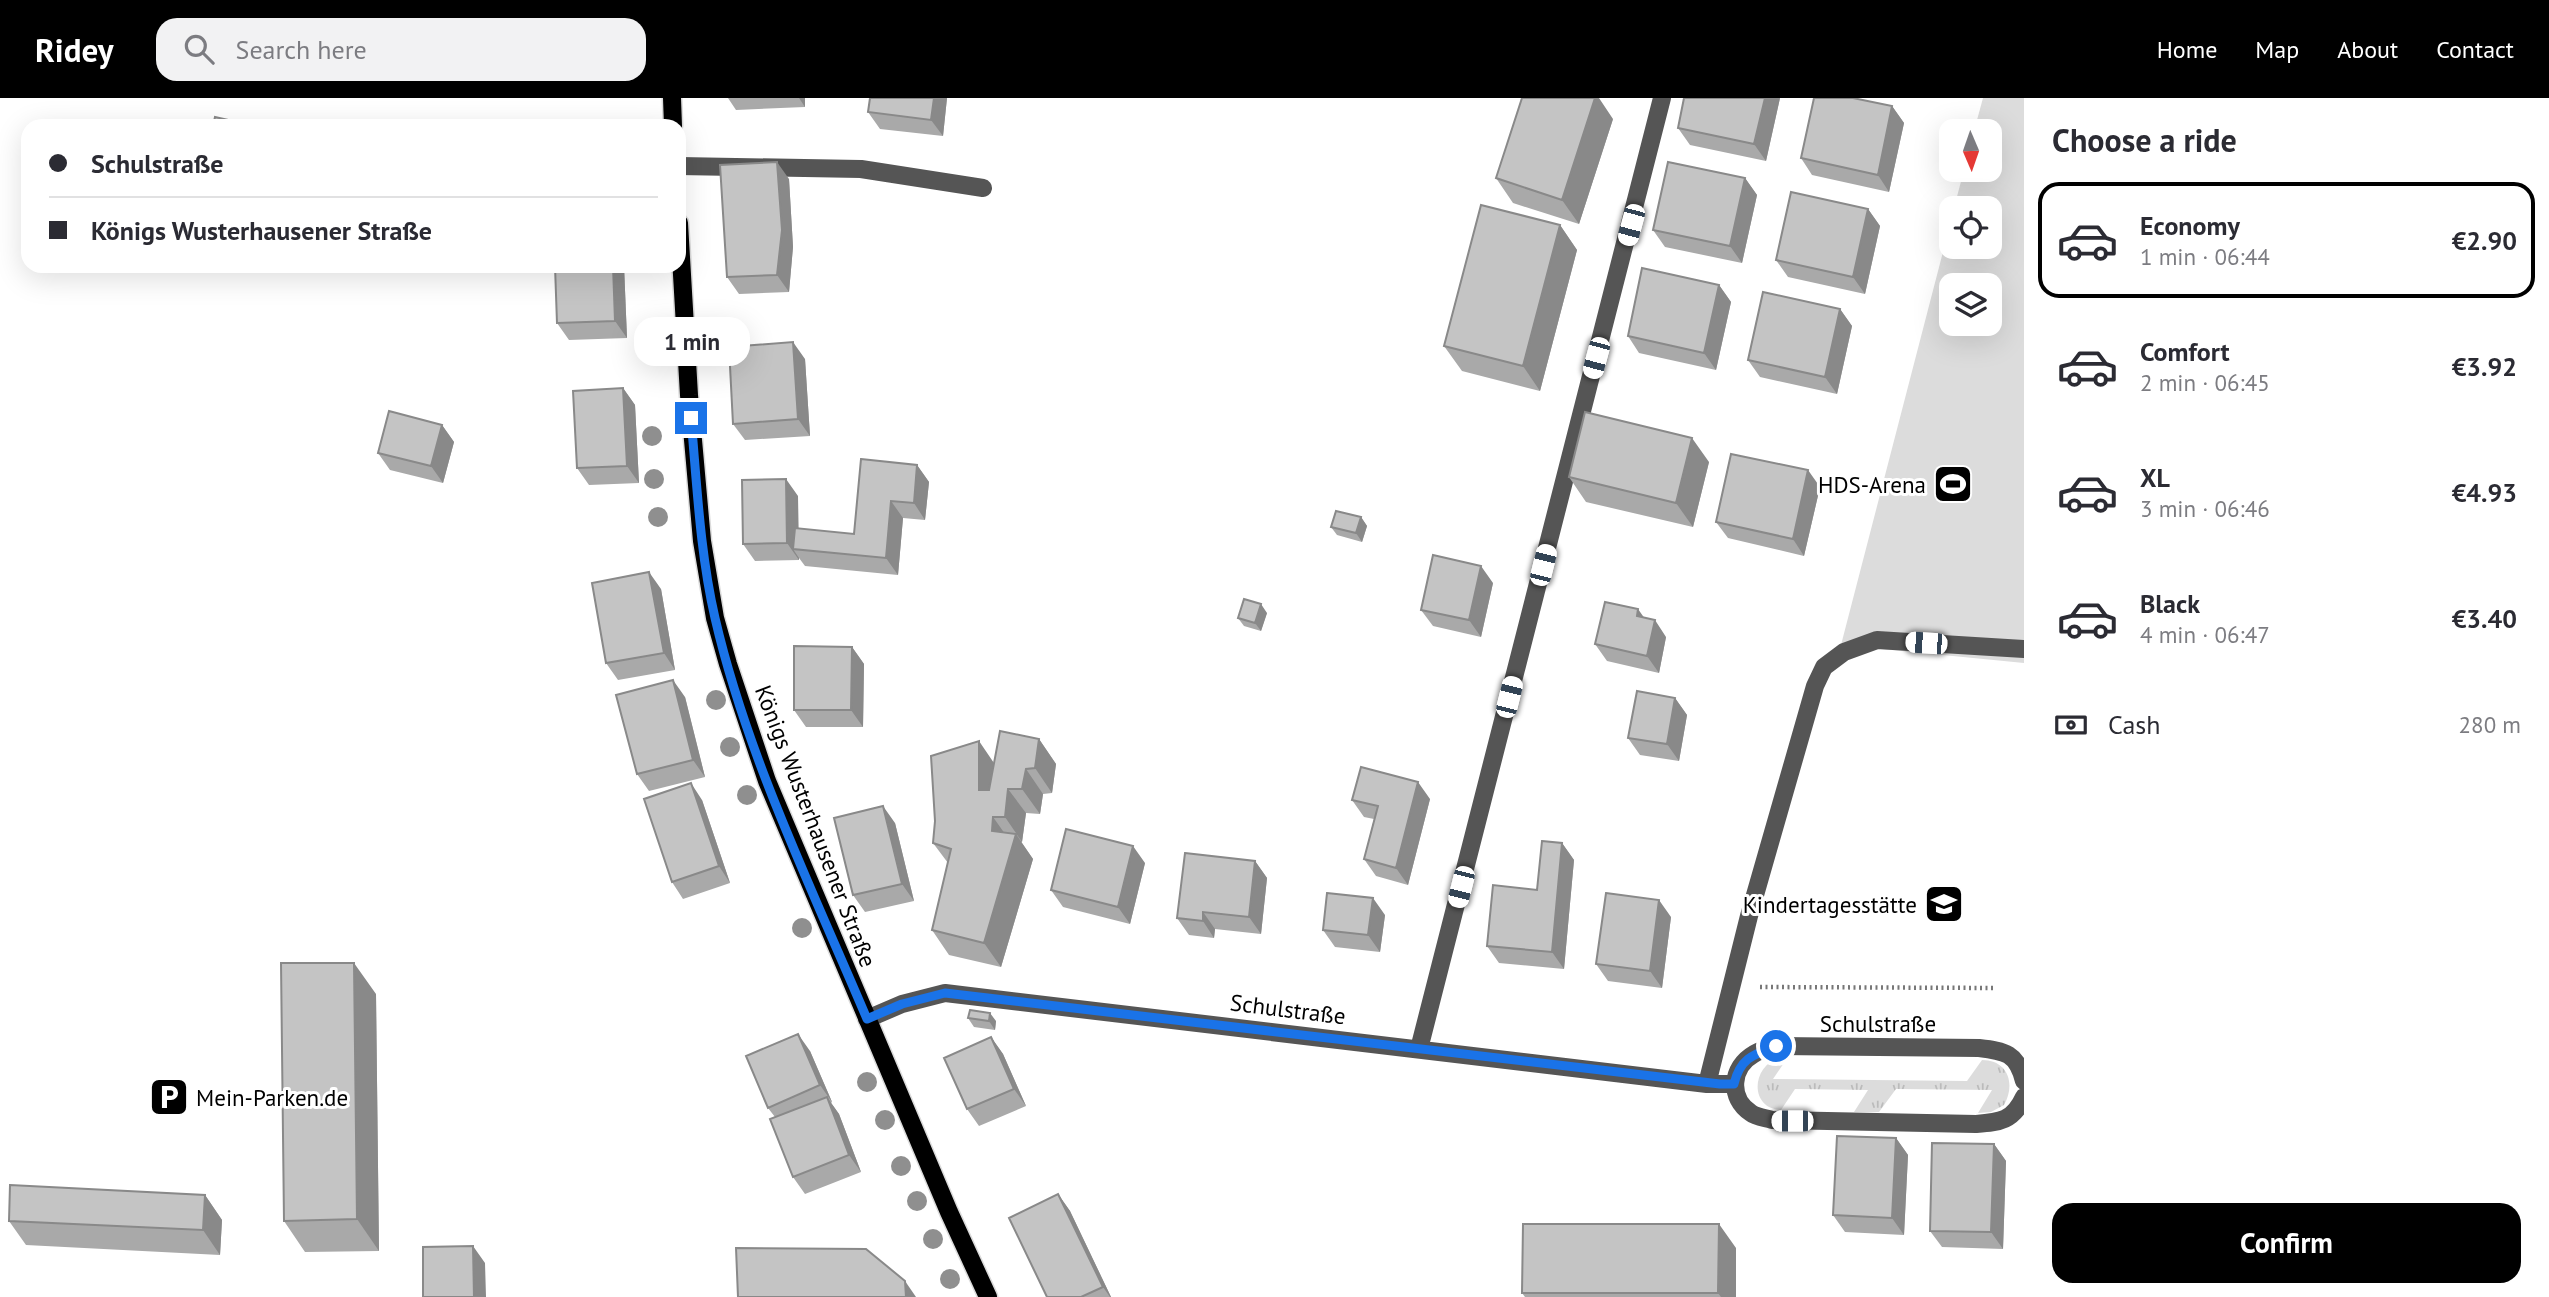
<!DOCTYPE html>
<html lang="en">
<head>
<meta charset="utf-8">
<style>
	body { margin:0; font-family:"PT Sans",sans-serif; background:#f2f2f3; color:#2b2b33; height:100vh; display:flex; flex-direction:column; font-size:26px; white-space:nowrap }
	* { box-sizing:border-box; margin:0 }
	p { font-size:23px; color:#7c7c81 }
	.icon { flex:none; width:38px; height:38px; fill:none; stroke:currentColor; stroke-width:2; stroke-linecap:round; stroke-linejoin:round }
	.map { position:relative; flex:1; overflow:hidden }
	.panel { display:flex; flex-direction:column; background:#fff; width:525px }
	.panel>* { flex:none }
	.guide { position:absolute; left:21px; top:21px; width:665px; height:154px; border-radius:21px; box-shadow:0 7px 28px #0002; display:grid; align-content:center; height:154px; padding:0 28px; background:#fff }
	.needle { width:46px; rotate:178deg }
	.buttons { position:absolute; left:1939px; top:21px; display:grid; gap:14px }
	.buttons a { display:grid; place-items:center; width:63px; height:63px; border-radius:14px; background:#fff; box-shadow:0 7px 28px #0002; font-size:35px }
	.end { position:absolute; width:32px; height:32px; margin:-16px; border:9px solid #1a73e8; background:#fff; box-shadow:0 0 0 4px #fff }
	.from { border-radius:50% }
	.bubble { position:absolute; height:49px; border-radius:21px; background:#fff; box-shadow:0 7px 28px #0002; font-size:23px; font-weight:700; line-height:49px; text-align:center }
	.car { position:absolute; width:21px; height:42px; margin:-21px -10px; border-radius:9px; box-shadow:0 0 5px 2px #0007; background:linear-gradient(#fff 24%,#345 0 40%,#fff 0 76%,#345 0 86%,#fff 0) }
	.guide b { display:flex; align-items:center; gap:24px; height:66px; font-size:26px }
	.guide b+b { border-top:2px solid #e1e1e2 }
	.guide i { width:18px; height:18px; background:#2b2b33 }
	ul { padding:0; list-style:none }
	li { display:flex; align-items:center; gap:21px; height:116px; margin:0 14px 10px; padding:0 14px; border:4px solid transparent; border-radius:21px }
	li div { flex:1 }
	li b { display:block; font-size:26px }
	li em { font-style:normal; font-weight:700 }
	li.on { border-color:#000 }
	li>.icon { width:63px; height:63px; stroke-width:1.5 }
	h2 { padding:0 28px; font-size:32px; line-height:84px }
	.pay { display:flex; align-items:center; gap:18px; height:77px; padding:0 28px; font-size:26px }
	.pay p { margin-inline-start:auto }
	.button { display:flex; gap:14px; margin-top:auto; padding:14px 28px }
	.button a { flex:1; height:80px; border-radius:21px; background:#000; color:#fff; font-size:28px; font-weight:700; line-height:80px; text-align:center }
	header { display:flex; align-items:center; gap:42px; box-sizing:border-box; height:98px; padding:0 35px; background:#000; color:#fff }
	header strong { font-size:33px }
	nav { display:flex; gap:38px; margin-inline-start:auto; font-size:24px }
	.search { width:490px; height:63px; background:#f2f2f3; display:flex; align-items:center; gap:18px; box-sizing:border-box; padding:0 24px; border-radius:21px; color:#7c7c81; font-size:26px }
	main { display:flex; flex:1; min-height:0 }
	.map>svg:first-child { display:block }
	.grass { fill:url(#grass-tufts) }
	.garden { fill:#dcdcdc; fill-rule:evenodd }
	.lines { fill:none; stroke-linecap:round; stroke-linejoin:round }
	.major-casing { stroke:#dbdbdb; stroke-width:21 }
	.path { stroke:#777; stroke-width:4.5; stroke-dasharray:2 3.5; stroke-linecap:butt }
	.minor { stroke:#555; stroke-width:18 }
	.major { stroke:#000; stroke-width:18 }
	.tree { fill:#8f8f8f }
	.wall { fill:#a9a9a9 }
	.shaded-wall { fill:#898989 }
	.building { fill:#c4c4c4; stroke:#898989; stroke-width:2 }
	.route { stroke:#1a73e8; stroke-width:9 }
	.labels { text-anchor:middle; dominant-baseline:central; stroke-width:6; stroke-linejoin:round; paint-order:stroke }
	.poi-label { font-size:23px; fill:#000; stroke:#fff; text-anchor:end }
	.street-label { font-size:23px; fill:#000; stroke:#fff }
</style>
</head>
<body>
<header>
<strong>Ridey</strong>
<div class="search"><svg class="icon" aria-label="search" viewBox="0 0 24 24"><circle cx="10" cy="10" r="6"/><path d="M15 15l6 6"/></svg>Search here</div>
<nav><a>Home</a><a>Map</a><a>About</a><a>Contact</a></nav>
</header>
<main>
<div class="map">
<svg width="2024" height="1199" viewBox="0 0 2024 1199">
	<defs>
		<pattern id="grass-tufts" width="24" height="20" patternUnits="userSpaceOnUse" patternTransform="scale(1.75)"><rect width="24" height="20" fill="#dcdcdc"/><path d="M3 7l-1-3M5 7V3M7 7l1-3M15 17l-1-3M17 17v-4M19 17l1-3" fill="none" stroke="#bbb"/></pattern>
	</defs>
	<rect width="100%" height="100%" fill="#fff"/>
	<!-- grass -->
	<path class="grass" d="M1780 959H1788L1773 981 1967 983 1982 962C2008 962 2016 986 2004 1007L1991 1014 1978 1015 1992 992 1896 991 1879 1014H1854L1868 992 1795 991 1781 1012C1750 1011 1750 969 1780 959Z"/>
	<!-- garden -->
	<path class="garden" d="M1983 0H2024V565L1841 547 1951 123V149H1990V110H1954L1964 72H1990V33H1974ZM1951 187H1990V226H1951Z"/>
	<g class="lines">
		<!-- major casing -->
		<g class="major-casing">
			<path id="major" d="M672 0 673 28
				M679 125 689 297 702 443 715 520 728 566 767 683 949 1114 988 1199"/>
		</g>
		<!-- path -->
		<path class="path" d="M1760 889 1996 890"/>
		<!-- minor -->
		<path class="minor" d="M679 68 861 71 983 90
			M867 921 902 906 945 895 1707 986H1734
			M1419 951 1662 0
			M2024 983C2017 955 2005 953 1979 950L1776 948C1769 951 1760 952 1754 956 1731 969 1728 1000 1751 1015 1756 1019 1766 1020 1772 1022L1976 1026C2000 1024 2013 1023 2024 999
			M1707 986 1749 818 1815 588 1824 569 1844 554 1877 542 2024 551"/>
		<!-- major -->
		<use href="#major" class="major"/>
	</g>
	<!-- trees -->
	<g class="tree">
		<circle cx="652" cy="338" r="10"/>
		<circle cx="654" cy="381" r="10"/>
		<circle cx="658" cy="419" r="10"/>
		<circle cx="716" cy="602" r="10"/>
		<circle cx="730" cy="649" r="10"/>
		<circle cx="747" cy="697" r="10"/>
		<circle cx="802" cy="830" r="10"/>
		<circle cx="867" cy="984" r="10"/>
		<circle cx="885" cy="1022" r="10"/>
		<circle cx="901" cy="1068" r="10"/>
		<circle cx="917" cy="1103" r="10"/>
		<circle cx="933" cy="1141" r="10"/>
		<circle cx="950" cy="1181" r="10"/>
	</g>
	<!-- wall -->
	<path class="wall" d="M728 0H805V9L736 12Z
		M947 0 943 38 880 31 868 14Z
		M1684 0H1780L1766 63 1690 47 1678 30Z
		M1892 8 1904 25 1889 94 1812 77 1801 60Z
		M1613 21 1579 126 1513 105 1496 80Z
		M1745 80 1757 97 1742 165 1665 149 1653 132Z
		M789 81 793 149 789 194 739 196 727 179Z
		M1868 111 1880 128 1865 196 1788 179 1776 162Z
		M1560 127 1577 152 1540 293 1462 273 1444 248Z
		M555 168H624L627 240 569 242 557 225Z
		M1719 187 1731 204 1716 272 1639 255 1628 238Z
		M1840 211 1852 228 1837 296 1760 279 1748 262Z
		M805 261 810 338 745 342 733 326Z
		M623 290 635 307 639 385 589 387 577 370Z
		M442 327 454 344 443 385 390 372 378 355Z
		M1709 364 1693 429 1586 404 1569 379Z
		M917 367 929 384 925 422 903 420 898 477 805 468 799 460V462L755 463 743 446 798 398V431L854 436Z
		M1820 389 1804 458 1728 440 1716 424Z
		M1361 419 1367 428 1362 444 1337 437 1331 429Z
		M1493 485 1481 539 1433 528 1421 512Z
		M661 491 675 572 618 582 606 565Z
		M1267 515 1261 533 1244 528 1238 520Z
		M1666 539 1659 575 1607 563 1595 546Z
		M852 549 864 566 863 629H806L794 612Z
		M685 599 705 679 649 693 637 676Z
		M1675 600 1687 617 1679 663 1640 657 1628 640Z
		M1039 641 1056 666 1052 695 1043 696 1040 716 1026 715 1022 744H1021L1033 761 1001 869 949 857 932 832 948 765 933 745 994 665Z
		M1430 701 1408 787 1376 778 1364 761 1374 721 1364 719 1352 702Z
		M702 702 730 785 683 801 672 784Z
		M895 725 914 803 865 814 853 797Z
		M1562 745 1574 762 1564 871 1499 865 1487 848 1537 792Z
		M1255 763 1267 780 1261 836 1215 831 1214 840 1189 837 1177 820Z
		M1145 765 1130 826 1063 809 1051 792Z
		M1385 817 1380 854 1335 849 1323 832Z
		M1671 819 1662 890 1608 883 1596 866Z
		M376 896 379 1153 305 1154 284 1123Z
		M968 920 996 923 995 932 974 929Z
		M991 939 1003 956 1026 1008 979 1028 967 1011Z
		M810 953 832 1004 831 1005 839 1016 861 1074 805 1096 793 1079 775 1019 768 1010Z
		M1896 1040 1908 1057 1904 1137 1845 1134 1833 1117Z
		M1994 1046 2006 1063 2003 1151 1942 1149 1930 1133Z
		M1058 1096 1070 1113 1111 1199H1047Z
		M205 1097 222 1122 220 1157 26 1147 9 1123Z
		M1736 1150V1199H1525L1522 1195Z"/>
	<!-- shaded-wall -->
	<path class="shaded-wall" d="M799 0H805V9Z
		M934 0H947L943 38 931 22Z
		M1595 0H1599L1613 21 1579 126 1562 102Z
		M1765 0H1780L1766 63 1754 46Z
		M1892 8 1904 25 1889 94 1878 77Z
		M777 64 789 81 793 149 789 194 777 177Z
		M1745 80 1757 97 1742 165 1730 148Z
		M1868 111 1880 128 1865 196 1853 179Z
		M1560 127 1577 152 1540 293 1523 268Z
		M613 168H624L627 240 615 223Z
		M1719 187 1731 204 1716 272 1704 255Z
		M1840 211 1852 228 1837 296 1825 279Z
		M793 244 805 261 810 338 798 321Z
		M623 290 635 307 639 385 627 368Z
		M442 327 454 344 443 385 431 368Z
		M1692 340 1709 364 1693 429 1676 405Z
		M917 367 929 384 925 422 914 405Z
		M1808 372 1820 389 1804 458 1793 441Z
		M786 381 798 398 799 451H793L799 460V462L787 445Z
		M891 403 903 420 898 477 886 460Z
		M1361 419 1367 428 1362 444 1356 435Z
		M1481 468 1493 485 1481 539 1469 522Z
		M649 474 661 491 675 572 664 555Z
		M1261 506 1267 515 1261 533 1255 525Z
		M1638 511 1650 528 1637 518Z
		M1655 522 1666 539 1659 575 1647 558Z
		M852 549 864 566 863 629 851 612Z
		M673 582 685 599 705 679 693 662Z
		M1675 600 1687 617 1679 663 1667 646Z
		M1039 641 1056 666 1052 695 1035 670Z
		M979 643 996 668V716L979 692Z
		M1026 671 1043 696 1040 716 1022 691Z
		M1418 684 1430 701 1408 787 1396 770Z
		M691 685 702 702 730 785 719 768Z
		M1008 691 1026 715 1022 744 1005 719Z
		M883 708 895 725 914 803 902 786Z
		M993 719 1010 743 992 733Z
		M1016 736 1033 761 1001 869 984 845Z
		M1562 745 1574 762 1564 871 1552 854Z
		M1133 748 1145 765 1130 826 1118 809Z
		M1255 763 1267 780 1261 836 1249 819Z
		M1373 800 1385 817 1380 854 1368 837Z
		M1659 802 1671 819 1662 890 1650 873Z
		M1203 814 1215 831 1214 840 1203 823Z
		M354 865 376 896 379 1153 357 1121Z
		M990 915 996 923 995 932 989 923Z
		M798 936 810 953 832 1004 820 987Z
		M991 939 1003 956 1026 1008 1014 991Z
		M827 999 839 1016 861 1074 849 1057Z
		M1896 1040 1908 1057 1904 1137 1892 1120Z
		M1994 1046 2006 1063 2003 1151 1991 1134Z
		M1058 1096 1070 1113 1111 1199H1110L1103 1189Z
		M205 1097 222 1122 220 1157 203 1132Z
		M1719 1126 1736 1150V1199H1721L1718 1195Z
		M473 1148 485 1165 486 1199H474Z
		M905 1183 916 1199H906Z"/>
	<!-- building -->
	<path class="building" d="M870 0H934L931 22 868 14Z
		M1522 0H1595L1562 102 1496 80Z
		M1684 0H1765L1754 46 1678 30Z
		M1814 0H1853L1892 8 1878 77 1801 60Z
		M215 19 255 28H213Z
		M777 64 782 132 777 177 727 179 720 67Z
		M1668 64 1745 80 1730 148 1653 132Z
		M1791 94 1868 111 1853 179 1776 162Z
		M1481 107 1560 127 1523 268 1444 248Z
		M555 168H613L615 223 557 225Z
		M1642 170 1719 187 1704 255 1628 238Z
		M1763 194 1840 211 1825 279 1748 262Z
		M793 244 798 321 733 326 729 249Z
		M623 290 627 368 577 370 573 293Z
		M389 313 442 327 431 368 378 355Z
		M1585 314 1692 340 1676 405 1569 379Z
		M1731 356 1808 372 1793 441 1716 424Z
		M861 361 917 367 914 405 891 403 886 460 793 451 795 430 854 436Z
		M786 381 787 445 743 446 742 382Z
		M1336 413 1361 419 1356 435 1331 429Z
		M1433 457 1481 468 1469 522 1421 512Z
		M649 474 664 555 606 565 592 485Z
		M1244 501 1261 506 1255 525 1238 520Z
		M1605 504 1638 511 1637 518 1655 522 1647 558 1595 546Z
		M794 548 852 549 851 612H794Z
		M673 582 693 662 637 676 616 597Z
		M1637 593 1675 600 1667 646 1628 640Z
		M1000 633 1039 641 1035 670 1026 671 1022 691H1008L1005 719H993L992 733 1016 736 984 845 932 832 951 751 933 745 935 723 931 658 979 643V692H989Z
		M1361 669 1418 684 1396 770 1364 761 1378 708 1352 702Z
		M691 685 719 768 672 784 644 701Z
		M883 708 902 786 853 797 834 720Z
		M1066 731 1133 748 1118 809 1051 792Z
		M1542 743 1562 745 1552 854 1487 848 1493 787 1537 792Z
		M1185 755 1255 763 1249 819 1203 814V823L1177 820Z
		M1327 795 1373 800 1368 837 1323 832Z
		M1606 795 1659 802 1650 873 1596 866Z
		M281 865H354L357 1121 284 1123Z
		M970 912 990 915 989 923 968 920Z
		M798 936 820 987 768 1010 746 958Z
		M991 939 1014 991 967 1011 944 960Z
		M827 999 849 1057 793 1079 770 1021Z
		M1837 1038 1896 1040 1892 1120 1833 1117Z
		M1932 1045 1994 1046 1991 1134 1930 1133Z
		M10 1087 205 1097 203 1132 9 1123Z
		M1058 1096 1103 1189 1081 1199H1047L1009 1120Z
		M1523 1126H1719L1718 1195H1522Z
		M473 1148 474 1199H423V1149Z
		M736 1150 866 1151 905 1183 906 1199H738Z"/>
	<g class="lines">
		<!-- route -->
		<path class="route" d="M691 320C697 387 700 455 715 520 747 658 812 791 867 921L902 906 945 895 1720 986H1734C1740 961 1752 957 1776 948"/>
	</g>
	<!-- icons -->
	<defs>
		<g id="stadium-square" transform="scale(2.0125)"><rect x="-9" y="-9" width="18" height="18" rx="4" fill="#000" stroke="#fff"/><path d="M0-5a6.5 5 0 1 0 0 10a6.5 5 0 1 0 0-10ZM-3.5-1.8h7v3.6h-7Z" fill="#fff"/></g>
		<g id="school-square" transform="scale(2.0125)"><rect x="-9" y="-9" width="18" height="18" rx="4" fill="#000" stroke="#fff"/><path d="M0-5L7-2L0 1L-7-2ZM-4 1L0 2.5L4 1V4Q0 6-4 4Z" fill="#fff"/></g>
		<g id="parking-square" transform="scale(2.0125)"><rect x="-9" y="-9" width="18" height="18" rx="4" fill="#000" stroke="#fff"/><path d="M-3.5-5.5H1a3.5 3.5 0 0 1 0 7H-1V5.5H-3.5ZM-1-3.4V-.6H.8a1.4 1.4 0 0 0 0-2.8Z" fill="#fff"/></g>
	</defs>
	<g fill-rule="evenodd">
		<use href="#stadium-square" x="1953" y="386"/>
		<use href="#school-square" x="1944" y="806"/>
		<use href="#parking-square" x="169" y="999"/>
	</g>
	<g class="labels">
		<!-- poi labels -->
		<g class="poi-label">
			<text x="1926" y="386">HDS-Arena</text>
			<text x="1917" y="806">Kindertagesstätte</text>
			<text x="196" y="999" text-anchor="start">Mein-Parken.de</text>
		</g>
		<!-- street labels -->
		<g class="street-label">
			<text transform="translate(816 728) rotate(69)">Königs Wusterhausener Straße</text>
			<text transform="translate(1288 911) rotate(7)">Schulstraße</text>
			<text x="1878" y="925">Schulstraße</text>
		</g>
	</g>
</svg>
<div class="buttons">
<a><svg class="needle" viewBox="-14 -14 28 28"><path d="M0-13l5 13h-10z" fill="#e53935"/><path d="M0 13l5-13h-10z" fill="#7c7c81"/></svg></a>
<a><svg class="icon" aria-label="locate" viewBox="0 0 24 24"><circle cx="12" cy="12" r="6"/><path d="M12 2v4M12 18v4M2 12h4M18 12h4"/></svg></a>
<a><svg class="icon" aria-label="layers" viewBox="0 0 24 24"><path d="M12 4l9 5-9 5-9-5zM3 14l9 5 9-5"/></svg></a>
</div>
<i class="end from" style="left:1776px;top:948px"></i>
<i class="end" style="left:691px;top:320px"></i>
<div class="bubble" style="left:634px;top:219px;width:116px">1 min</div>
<i class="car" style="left:1631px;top:127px;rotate:195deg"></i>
<i class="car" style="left:1596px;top:260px;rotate:195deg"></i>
<i class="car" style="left:1543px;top:467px;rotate:14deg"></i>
<i class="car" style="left:1926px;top:545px;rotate:274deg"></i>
<i class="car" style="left:1509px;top:599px;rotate:14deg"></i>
<i class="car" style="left:1461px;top:789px;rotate:194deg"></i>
<i class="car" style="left:1792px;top:1023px;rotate:270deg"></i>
<div class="guide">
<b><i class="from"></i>Schulstraße</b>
<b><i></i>Königs Wusterhausener Straße</b>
</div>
</div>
<section class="panel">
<h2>Choose a ride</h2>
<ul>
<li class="on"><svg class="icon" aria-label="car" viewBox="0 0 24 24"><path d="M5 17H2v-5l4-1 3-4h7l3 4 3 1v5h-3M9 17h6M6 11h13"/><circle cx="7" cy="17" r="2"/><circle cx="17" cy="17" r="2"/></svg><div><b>Economy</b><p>1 min · 06:44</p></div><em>€2.90</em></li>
<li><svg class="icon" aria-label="car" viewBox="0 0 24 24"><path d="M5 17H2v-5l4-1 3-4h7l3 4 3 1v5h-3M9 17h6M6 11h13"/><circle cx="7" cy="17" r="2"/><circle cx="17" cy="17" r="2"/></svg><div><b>Comfort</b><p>2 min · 06:45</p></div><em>€3.92</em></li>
<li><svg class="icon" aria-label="car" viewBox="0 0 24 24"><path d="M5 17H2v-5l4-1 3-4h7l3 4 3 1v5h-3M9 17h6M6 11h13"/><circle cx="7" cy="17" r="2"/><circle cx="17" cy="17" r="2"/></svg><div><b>XL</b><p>3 min · 06:46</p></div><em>€4.93</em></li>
<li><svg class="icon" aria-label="car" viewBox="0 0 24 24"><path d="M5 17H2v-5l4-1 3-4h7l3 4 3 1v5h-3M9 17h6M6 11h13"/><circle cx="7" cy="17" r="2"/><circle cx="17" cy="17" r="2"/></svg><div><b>Black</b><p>4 min · 06:47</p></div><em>€3.40</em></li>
</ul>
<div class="pay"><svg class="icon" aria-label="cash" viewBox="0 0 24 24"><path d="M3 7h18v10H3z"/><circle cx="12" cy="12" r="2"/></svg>Cash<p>280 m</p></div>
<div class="button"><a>Confirm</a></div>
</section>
</main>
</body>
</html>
